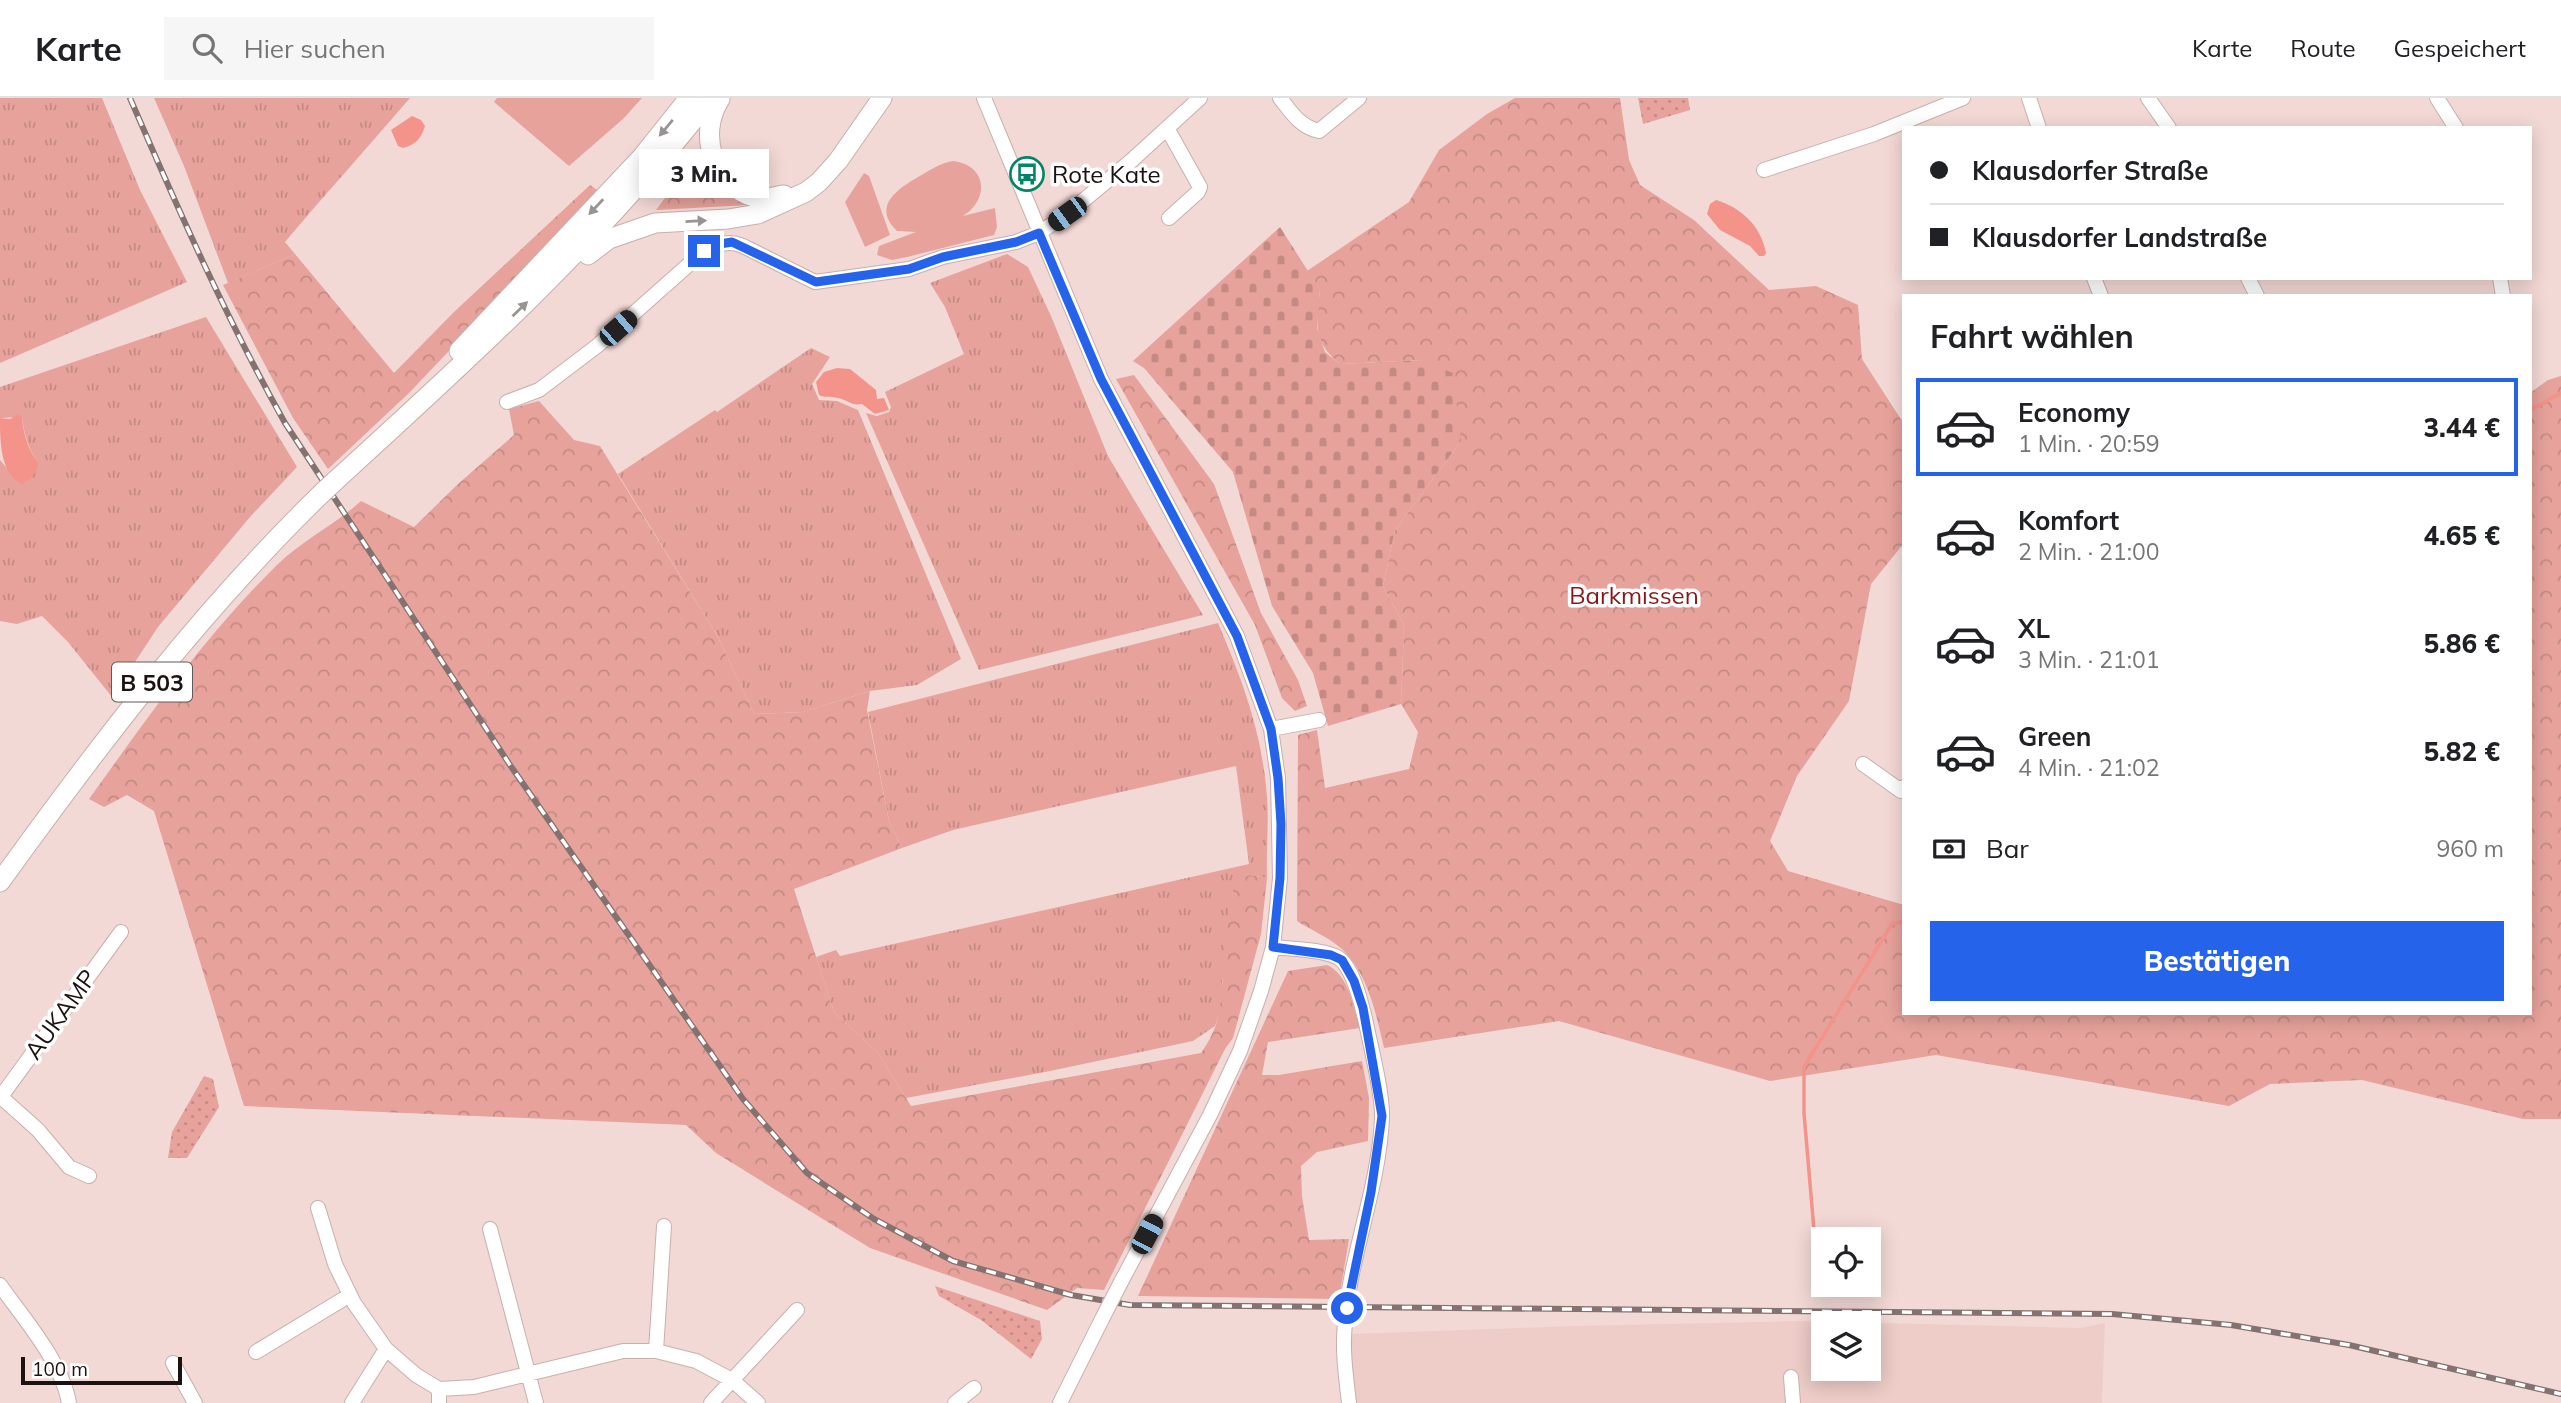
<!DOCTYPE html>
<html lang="de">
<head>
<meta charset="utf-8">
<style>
	body { margin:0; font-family:Mulish,sans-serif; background:#f6f6f6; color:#202124; height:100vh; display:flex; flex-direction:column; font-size:26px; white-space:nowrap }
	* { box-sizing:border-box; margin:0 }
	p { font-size:23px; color:#757577 }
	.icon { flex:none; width:38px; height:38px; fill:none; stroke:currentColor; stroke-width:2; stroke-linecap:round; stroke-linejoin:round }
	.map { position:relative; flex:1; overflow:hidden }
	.details { position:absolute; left:1902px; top:196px; width:630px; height:721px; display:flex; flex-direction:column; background:#fff; border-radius:0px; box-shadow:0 4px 18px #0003 }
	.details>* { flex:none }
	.guide { position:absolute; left:1902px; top:28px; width:630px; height:154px; border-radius:0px; box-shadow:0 4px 18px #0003; display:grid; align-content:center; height:154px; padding:0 28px; background:#fff }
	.controls { position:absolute; left:1811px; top:1129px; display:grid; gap:14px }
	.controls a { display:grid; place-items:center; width:70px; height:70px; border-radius:0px; background:#fff; box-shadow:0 4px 18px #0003; font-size:35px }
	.scale { position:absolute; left:21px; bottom:18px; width:161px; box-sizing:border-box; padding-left:7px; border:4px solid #1b1211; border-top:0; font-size:19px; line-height:24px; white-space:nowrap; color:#1b1211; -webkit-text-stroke:5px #fff; paint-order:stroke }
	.end { position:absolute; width:32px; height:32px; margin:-16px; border:9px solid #2563eb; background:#fff; box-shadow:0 0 0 4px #fff }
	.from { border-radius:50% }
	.bubble { position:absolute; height:49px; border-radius:0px; background:#fff; box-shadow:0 4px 18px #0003; font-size:23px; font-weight:800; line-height:49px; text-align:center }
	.car { position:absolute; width:21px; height:42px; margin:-21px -10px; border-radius:9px; box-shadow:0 0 5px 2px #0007; background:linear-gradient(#222 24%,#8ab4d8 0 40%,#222 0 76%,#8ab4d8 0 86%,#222 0) }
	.guide b { display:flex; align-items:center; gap:24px; height:66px; font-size:26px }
	.guide b+b { border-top:2px solid #e0e0e0 }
	.guide i { width:18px; height:18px; background:#202124 }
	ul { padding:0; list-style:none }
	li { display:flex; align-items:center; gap:21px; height:98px; margin:0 14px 10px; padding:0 14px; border:4px solid transparent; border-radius:0px }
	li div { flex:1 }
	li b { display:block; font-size:26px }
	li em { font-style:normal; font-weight:800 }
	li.current { border-color:#2563eb }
	li>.icon { width:63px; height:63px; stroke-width:1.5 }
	h2 { padding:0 28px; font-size:32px; line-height:84px }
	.pay { display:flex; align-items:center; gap:18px; height:77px; padding:0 28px; font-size:26px }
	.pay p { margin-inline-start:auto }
	.button { display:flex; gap:14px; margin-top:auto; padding:14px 28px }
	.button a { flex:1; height:80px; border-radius:0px; background:#2563eb; color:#fff; font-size:28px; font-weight:800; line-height:80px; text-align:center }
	header { display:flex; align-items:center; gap:42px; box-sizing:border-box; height:98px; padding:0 35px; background:#fff; border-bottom:2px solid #e0e0e0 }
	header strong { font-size:33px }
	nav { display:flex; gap:38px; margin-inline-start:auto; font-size:24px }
	.search { width:490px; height:63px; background:#f6f6f6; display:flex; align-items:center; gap:18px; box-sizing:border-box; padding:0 24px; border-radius:0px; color:#757577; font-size:26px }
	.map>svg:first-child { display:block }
	.built { fill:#eeccc8; fill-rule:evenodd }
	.grass { fill:url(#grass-tufts) }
	.forest { fill:url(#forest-crowns) }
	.cemetery { fill:url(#cemetery-stones) }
	.park { fill:url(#park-dots) }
	.pitch { fill:#e6a29b }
	.water { fill:#f3938a }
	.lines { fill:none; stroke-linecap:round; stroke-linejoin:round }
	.stream { stroke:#f3938a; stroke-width:3.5 }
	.minor-casing { stroke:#c8afac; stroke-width:16 }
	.highway-casing { stroke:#c8afac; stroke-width:21 }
	.minor { stroke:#fff; stroke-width:14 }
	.highway { stroke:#fff; stroke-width:19 }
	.rail-casing { stroke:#847270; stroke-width:6 }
	.rail { stroke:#fff; stroke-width:3.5; stroke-dasharray:10; stroke-linecap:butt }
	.minor-bridge-casing { stroke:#c8afac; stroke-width:16; stroke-linecap:butt }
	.highway-bridge-casing { stroke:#c8afac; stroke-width:21; stroke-linecap:butt }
	.minor-bridge { stroke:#fff; stroke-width:14 }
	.highway-bridge { stroke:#fff; stroke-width:19 }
	.oneway { fill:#989494 }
	.route { stroke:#2563eb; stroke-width:9 }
	.labels { text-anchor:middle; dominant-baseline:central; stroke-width:7; stroke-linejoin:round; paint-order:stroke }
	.shield { fill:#fff; stroke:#5f5958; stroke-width:2 }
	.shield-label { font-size:23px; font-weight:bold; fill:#1b1211 }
	.poi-label { font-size:24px; fill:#1b1211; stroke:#fff; text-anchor:start }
	.park-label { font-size:24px; fill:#88171a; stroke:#fff }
	.street-label { font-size:24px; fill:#1b1211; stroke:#fff }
</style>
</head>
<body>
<header>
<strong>Karte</strong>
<div class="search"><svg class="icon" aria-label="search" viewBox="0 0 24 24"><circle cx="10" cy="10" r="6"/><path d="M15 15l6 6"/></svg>Hier suchen</div>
<nav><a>Karte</a><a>Route</a><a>Gespeichert</a></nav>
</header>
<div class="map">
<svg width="2561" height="1305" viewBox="0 0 2561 1305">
	<defs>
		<pattern id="grass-tufts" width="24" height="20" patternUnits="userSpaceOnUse" patternTransform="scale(1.75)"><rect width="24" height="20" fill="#e6a29b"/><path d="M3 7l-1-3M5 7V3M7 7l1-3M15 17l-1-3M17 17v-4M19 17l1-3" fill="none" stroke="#c58a84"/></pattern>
		<pattern id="forest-crowns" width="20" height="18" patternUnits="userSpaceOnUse" patternTransform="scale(1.75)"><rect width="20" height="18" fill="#e6a29b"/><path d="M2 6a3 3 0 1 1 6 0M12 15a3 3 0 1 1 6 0" fill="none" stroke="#c58a84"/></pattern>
		<pattern id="cemetery-stones" width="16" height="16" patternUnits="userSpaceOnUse" patternTransform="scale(1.75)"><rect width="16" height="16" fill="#e6a29b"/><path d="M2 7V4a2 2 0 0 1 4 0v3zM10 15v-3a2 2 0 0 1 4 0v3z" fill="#c58a84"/></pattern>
		<pattern id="park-dots" width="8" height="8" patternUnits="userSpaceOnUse" patternTransform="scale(1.75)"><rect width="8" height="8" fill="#e6a29b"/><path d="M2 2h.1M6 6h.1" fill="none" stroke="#c58a84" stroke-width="1.8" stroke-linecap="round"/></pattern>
	</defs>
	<rect width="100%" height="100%" fill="#f3d9d6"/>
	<!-- built -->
	<path class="built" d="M1800 1223 2081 1230 2105 1225 2102 1305H1355L1350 1236 1575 1228ZM1824 1225H1869V1270H1824Z"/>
	<!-- grass -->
	<path class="grass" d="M0 0H102L140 92 187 184 0 265Z
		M154 0H410C369 48 326 95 285 144L295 156 228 185 184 68Z
		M1007 156 1028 169 1051 218 1108 358 1203 517 979 572 866 315 877 318 889 314 891 309 885 294 964 256 945 209 930 185Z
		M206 219 297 369 250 419 158 529 112 599 68 544 42 518 17 526 0 523V362L7 370 38 364C28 351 24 335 22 319L0 320V289Z
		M811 250 830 259 812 286 819 302 837 303 858 312 961 561 917 587 870 593 803 614 754 616 718 539 618 376 715 312 717 314Z
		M1218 525C1243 584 1262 634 1267 699 1269 726 1266 753 1267 780L1250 777 1222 883 1224 903 1215 928 1193 943 1050 973 906 1000 878 955 834 914 816 859 836 852 840 858 1249 766 1236 668 953 732 902 750 889 723 868 614Z"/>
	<!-- forest -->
	<path class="forest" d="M1515 0H1620L1629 62 1640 87 1694 122 1769 192 1816 188 1858 207 1862 261 1904 326V445L1871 486 1849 603 1797 678 1770 743 1788 773 1904 807V915H2530V295L2548 282 2561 278V1021H2523L2362 982 2270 986 2229 1008 1936 957 1770 983 1559 923 1384 950C1376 916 1369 879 1344 853 1332 841 1311 832 1297 823L1298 637 1317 632 1325 690 1409 671 1418 634 1401 606 1404 527 1383 488 1395 432 1461 343 1420 262 1340 266C1311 242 1317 225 1320 192L1307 173 1409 104 1439 52 1487 16Z
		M704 67 720 91 748 107 656 112 685 73Z
		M590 87 600 94 409 295 328 371 293 320 223 187 295 156 394 275 454 214Z
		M1134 277 1214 386 1261 515 1298 582 1307 608 1295 613 1282 600 1255 527 1116 281Z
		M539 303 574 342 600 348 718 539 754 616 803 614 870 593 867 612 889 723 902 750 794 791 834 914 878 955 911 1008 1201 955C1227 919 1221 888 1224 846 1225 824 1230 804 1236 783L1250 777 1267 780 1261 836 1233 940 1225 951 1104 1192 1077 1190 1047 1212 870 1150 716 1055 686 1027 244 1008 154 713 127 697 104 709 89 701C148 619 204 539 276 468 302 442 335 427 361 403L414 429 458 386 514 337 509 311Z
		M1327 867C1349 877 1353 908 1360 930L1268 944 1262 977H1279L1362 963 1369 1000 1368 1043 1317 1054 1301 1068 1302 1098 1309 1142 1349 1141 1339 1201 1138 1198 1288 873Z"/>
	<!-- cemetery -->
	<path class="cemetery" d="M1280 129 1320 192 1317 230 1325 254 1340 266 1420 262 1453 275 1461 343 1395 432 1383 488 1404 527 1401 606 1328 628 1313 575 1272 508 1233 374 1144 270 1133 263Z"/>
	<!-- park -->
	<path class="park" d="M1638 0H1688L1690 12 1643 26Z
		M204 978 213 981 219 1009 187 1060H168L172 1034Z
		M935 1188 1040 1223 1042 1241 1031 1261 981 1222 939 1198Z"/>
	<!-- pitch -->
	<path class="pitch" d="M497 0H642L623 21 569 68 494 4Z
		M953 63C987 67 990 101 963 118L995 110 997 129 994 137 907 159 892 162 877 157 879 148 916 134 897 133C872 109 896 92 918 79 929 73 940 65 953 63Z
		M864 75 869 78 890 137 865 149 845 104Z"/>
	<!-- water -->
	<path class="water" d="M412 18 421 22 425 28C421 41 416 46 403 50L398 48 391 32Z
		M1716 102C1742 110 1761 128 1766 155L1764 158H1759L1750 148 1720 132 1707 116 1710 106Z
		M837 270 850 271 876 292 877 301 884 300 889 312 875 316 862 306C851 308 848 302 838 300 830 298 826 300 819 297L816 284 824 274Z
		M17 317 22 319C23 335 28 352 38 364 37 376 31 381 22 386 0 376 0 343 0 320L10 321Z"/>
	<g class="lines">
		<!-- stream -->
		<path class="stream" d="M2530 312 2561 295
			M1819 1191 1804 1015V969L1892 826 1904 823"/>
		<!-- minor casing -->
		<g class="minor-casing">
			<path id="minor" d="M984 0 1101 281 1237 538 1271 631 1278 680 1280 780 1273 849 1261 893 1240 953 1210 1017 1121 1184
				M1280 0C1291 14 1300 29 1319 33L1359 0
				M2029 0 2039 30
				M2148 0 2169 30
				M2437 0 2456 30
				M1167 30 1200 89 1198 94 1169 120
				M1764 72 1874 36 1963 0
				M2094 180 2101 198
				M2248 180 2257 198
				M2500 180 2503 198
				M507 304 539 292 597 248 704 153C719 146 728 142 743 148L815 184 909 171 943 159 1016 144 1039 135 1067 116 1131 63 1200 0
				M1271 631 1319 622
				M1863 666 1901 693 1904 689
				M1273 849C1289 851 1327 851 1340 861 1354 872 1362 908 1366 925 1371 950 1383 996 1382 1020 1379 1090 1350 1156 1345 1225 1342 1252 1346 1278 1349 1305
				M1 999 38 1032 69 1069 89 1078
				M0 1000 121 834
				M318 1110 335 1166 354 1205 386 1251 416 1277 439 1291 474 1289 623 1253H656L696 1263 732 1282 758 1305
				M490 1131 536 1305
				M0 1187C24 1221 62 1264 69 1305
				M656 1253 664 1128
				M256 1254 350 1197
				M173 1265 195 1305
				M1791 1279 1793 1305
				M439 1291V1305
				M352 1305 386 1251
				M711 1305 797 1212
				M955 1305 974 1290
				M1060 1305 1102 1221"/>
		</g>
		<!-- highway casing -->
		<g class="highway-casing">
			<path id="highway" d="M720 1C697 37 713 88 757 100 765 102 776 98 784 97
				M588 157 609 141 655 125 728 121 758 116 806 94 819 84 838 63 882 0
				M459 253 642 59 689 0
				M335 383C468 262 600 142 711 0
				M0 784C98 648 200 514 320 397"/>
		</g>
		<!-- minor -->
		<use href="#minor" class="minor"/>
		<!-- highway -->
		<use href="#highway" class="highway"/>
		<!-- rail casing -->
		<g class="rail-casing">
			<path id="rail" d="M130 0C178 111 226 220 285 325L510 667 743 1001 807 1075 874 1121 953 1163 1071 1197 1130 1207 2112 1216 2231 1227 2349 1247 2561 1296"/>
		</g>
		<!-- rail -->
		<use href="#rail" class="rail"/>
		<!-- minor-bridge casing -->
		<g class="minor-bridge-casing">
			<path id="minor-bridge" d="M1102 1221 1121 1184"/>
		</g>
		<!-- highway-bridge casing -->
		<g class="highway-bridge-casing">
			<path id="highway-bridge" d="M320 397 335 383"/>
		</g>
		<!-- minor-bridge -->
		<use href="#minor-bridge" class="minor-bridge"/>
		<!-- highway-bridge -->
		<use href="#highway-bridge" class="highway-bridge"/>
	</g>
	<!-- one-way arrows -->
	<defs><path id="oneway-solid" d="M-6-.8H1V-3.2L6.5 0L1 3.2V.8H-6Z" transform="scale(1.75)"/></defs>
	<g class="oneway">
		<use href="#oneway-solid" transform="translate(666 30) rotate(130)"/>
		<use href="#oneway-solid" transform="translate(596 109) rotate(133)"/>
		<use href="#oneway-solid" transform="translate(696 123) rotate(-3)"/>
		<use href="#oneway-solid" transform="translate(520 211) rotate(-44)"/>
	</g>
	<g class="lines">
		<!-- route -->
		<path class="route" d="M704 153 720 146 732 144 816 184 909 171 943 159 1016 144 1039 135 1101 281 1237 538 1271 631 1278 680 1281 726 1280 780 1273 849 1331 857 1342 862 1354 883 1363 910 1382 1018 1371 1094 1347 1210"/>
	</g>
	<!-- icons -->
	<defs>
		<g id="bus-ring" transform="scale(1.75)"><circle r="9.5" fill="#fff" stroke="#038466" stroke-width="1.5"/><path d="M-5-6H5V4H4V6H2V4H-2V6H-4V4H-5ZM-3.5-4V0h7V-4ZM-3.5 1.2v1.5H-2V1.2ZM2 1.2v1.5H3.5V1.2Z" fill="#038466"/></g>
	</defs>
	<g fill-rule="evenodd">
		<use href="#bus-ring" x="1027" y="76"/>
	</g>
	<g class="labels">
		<!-- shield labels -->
		<rect class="shield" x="112" y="564.5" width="80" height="39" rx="5"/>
		<g class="shield-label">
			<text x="152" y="584">B 503</text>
		</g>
		<!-- poi labels -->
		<g class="poi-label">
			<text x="1052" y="76">Rote Kate</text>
		</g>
		<!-- park labels -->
		<g class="park-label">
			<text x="1634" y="497">Barkmissen</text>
		</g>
		<!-- street labels -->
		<g class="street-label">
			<text transform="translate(60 916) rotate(-54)">AUKAMP</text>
		</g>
	</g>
</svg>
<div class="controls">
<a><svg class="icon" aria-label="locate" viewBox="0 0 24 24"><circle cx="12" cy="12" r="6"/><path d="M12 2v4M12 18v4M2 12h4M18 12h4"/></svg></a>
<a><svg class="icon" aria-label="layers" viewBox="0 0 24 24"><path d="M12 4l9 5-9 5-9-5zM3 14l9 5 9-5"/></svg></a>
</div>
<div class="scale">100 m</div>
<i class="end from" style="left:1347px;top:1210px"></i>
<i class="end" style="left:704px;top:153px"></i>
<div class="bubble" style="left:639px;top:51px;width:130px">3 Min.</div>
<i class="car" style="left:1067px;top:116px;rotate:234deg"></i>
<i class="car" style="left:618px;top:230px;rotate:49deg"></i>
<i class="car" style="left:1147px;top:1136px;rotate:28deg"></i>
<div class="guide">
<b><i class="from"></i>Klausdorfer Straße</b>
<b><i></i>Klausdorfer Landstraße</b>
</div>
<section class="details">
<h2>Fahrt wählen</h2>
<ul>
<li class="current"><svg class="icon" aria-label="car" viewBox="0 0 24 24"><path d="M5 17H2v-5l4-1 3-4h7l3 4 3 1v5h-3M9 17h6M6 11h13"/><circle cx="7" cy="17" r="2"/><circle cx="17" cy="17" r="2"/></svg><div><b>Economy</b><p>1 Min. · 20:59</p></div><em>3.44 €</em></li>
<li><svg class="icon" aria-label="car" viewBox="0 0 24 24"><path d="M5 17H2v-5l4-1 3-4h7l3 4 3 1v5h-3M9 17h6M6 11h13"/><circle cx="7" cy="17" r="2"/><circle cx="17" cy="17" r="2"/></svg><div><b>Komfort</b><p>2 Min. · 21:00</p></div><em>4.65 €</em></li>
<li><svg class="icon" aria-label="car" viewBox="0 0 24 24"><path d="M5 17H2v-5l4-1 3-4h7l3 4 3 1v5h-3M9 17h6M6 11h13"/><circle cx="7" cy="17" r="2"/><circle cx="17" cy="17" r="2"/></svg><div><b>XL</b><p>3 Min. · 21:01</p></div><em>5.86 €</em></li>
<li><svg class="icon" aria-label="car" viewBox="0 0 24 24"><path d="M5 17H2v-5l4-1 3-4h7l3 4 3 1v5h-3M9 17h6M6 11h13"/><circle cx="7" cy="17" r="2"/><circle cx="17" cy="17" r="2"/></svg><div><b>Green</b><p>4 Min. · 21:02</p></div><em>5.82 €</em></li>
</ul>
<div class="pay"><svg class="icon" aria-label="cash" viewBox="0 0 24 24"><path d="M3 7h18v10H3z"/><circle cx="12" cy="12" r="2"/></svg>Bar<p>960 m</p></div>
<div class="button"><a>Bestätigen</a></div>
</section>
</div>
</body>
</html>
